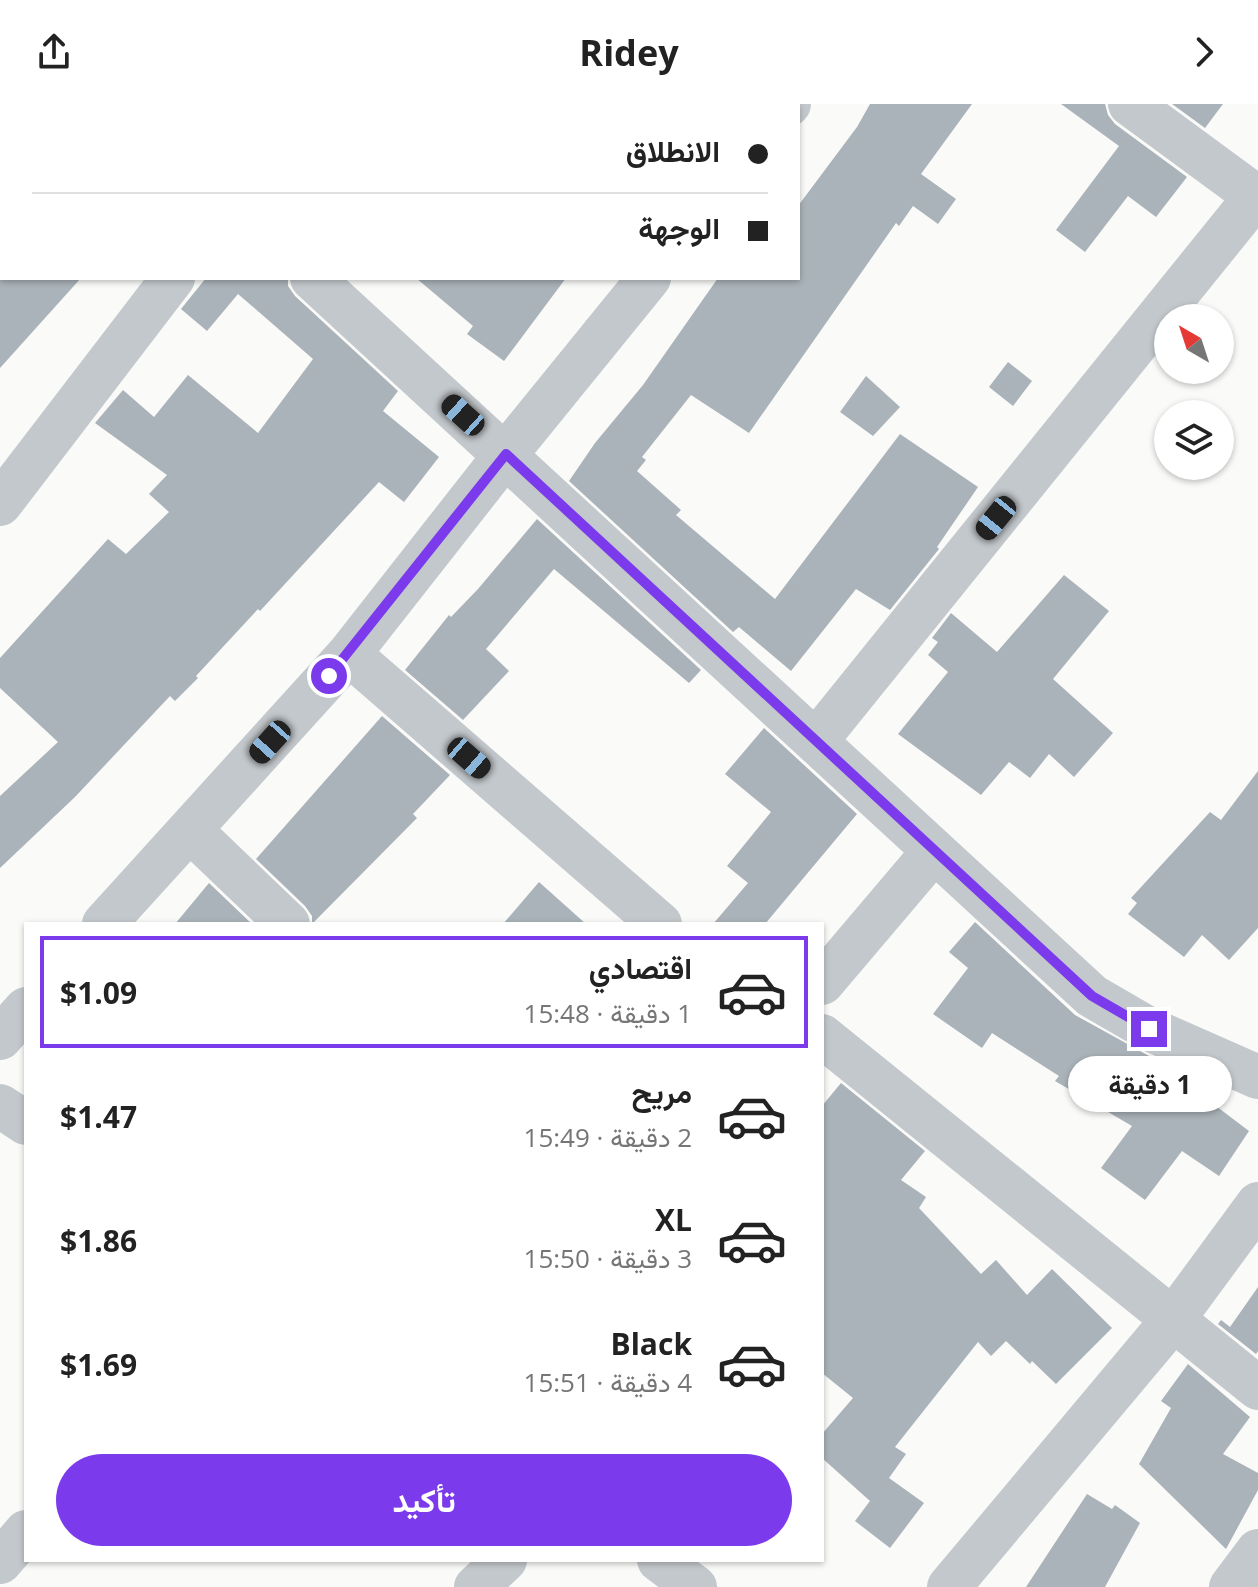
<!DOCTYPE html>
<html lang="ar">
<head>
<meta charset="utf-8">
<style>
	body { margin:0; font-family:"Open Sans",Vazirmatn,sans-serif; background:#f2f2f2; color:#222; direction:rtl; height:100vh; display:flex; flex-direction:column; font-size:30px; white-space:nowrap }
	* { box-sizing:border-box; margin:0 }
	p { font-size:26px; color:#767676 }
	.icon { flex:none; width:44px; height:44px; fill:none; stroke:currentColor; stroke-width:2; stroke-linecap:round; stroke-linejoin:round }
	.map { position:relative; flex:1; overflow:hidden; direction:ltr }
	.panel { position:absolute; left:24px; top:818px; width:800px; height:640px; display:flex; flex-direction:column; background:#fff; border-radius:0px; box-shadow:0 2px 6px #0004; direction:rtl }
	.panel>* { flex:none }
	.banner { position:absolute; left:0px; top:0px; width:800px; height:176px; box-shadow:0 2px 6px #0004; direction:rtl; display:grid; align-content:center; height:176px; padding:0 32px; background:#fff }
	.needle { width:52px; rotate:321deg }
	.tools { position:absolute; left:1154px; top:200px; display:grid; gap:16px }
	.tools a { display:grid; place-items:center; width:80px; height:80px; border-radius:50%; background:#fff; box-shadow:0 2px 6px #0004; font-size:40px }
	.end { position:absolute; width:36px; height:36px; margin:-18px; border:10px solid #7c3aed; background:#fff; box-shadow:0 0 0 4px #fff }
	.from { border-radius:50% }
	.bubble { position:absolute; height:56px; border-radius:28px; background:#fff; box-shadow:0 2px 6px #0004; font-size:26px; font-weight:700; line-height:56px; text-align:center; direction:rtl }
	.car { position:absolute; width:24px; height:48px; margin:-24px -12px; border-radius:10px; box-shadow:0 0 6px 2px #0007; background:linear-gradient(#222 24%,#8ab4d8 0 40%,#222 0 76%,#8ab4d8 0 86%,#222 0) }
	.banner b { display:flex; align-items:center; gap:28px; height:76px; font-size:30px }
	.banner b+b { border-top:2px solid #e0e0e0 }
	.banner i { width:20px; height:20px; background:#222 }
	ul { padding:14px 0 0; list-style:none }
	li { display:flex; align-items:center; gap:24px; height:112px; margin:0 16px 12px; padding:0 16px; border:4px solid transparent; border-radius:0px }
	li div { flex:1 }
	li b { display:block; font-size:30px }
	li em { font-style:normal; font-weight:700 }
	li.on { border-color:#7c3aed }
	li>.icon { width:72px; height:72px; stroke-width:1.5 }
	.primary-button { display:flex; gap:16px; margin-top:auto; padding:16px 32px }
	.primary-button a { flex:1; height:92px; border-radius:48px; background:#7c3aed; color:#fff; font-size:32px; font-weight:700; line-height:92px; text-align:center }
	header { display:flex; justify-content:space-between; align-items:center; height:104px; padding:0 32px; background:#fff; font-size:36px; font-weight:700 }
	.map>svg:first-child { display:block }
	.building { fill:#aab3b9 }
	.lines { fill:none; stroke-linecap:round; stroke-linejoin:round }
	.minor { stroke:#c3c8cc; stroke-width:44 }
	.route { stroke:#7c3aed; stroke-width:10 }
</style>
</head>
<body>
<header><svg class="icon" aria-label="forward" viewBox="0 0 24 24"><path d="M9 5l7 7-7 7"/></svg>Ridey<svg class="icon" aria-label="share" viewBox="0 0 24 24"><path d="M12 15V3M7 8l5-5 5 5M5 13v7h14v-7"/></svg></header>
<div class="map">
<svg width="1258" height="1483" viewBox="0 0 1258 1483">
	<rect width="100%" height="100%" fill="#fafaf8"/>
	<!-- building -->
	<path class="building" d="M870 0H972L921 70 956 95 938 120 913 102 899 122 896 119 749 329 691 291 642 353 646 356 637 367 681 406 676 411 775 495 900 330 978 383 937 443 939 445 890 506 856 485 791 567 739 523 733 528 569 377 595 339 643 281 718 174H798V102L857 23Z
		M1061 0H1105L1108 11 1115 20 1187 73 1156 113 1128 92 1085 148 1056 126 1119 42Z
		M1172 0H1223L1205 24Z
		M0 174H81L0 264Z
		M206 174H288V182L295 192 398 287 383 307 439 353 404 398 379 378 260 507 258 505 196 572 198 574 175 597 170 592 75 693 0 764V692L58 638 0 584V554L108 435 126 450 169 408 149 390 167 371 95 319 123 286 154 313 188 271 258 329 313 255 238 190 207 227 181 205Z
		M416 174H566L504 257 467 230 473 222Z
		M1008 258 1032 277 1013 302 989 283Z
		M866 272 900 303 873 332 840 308Z
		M537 415 701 566 689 579 554 465 486 545 509 567 463 616 405 566 449 511 451 513 478 485Z
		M1064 471 1109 507 1053 575 1113 629 1074 673 1049 650 1030 674 1009 658 981 691 898 630 948 568 928 551 938 538 932 534 951 509 997 548Z
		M382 612 450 671 413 710 417 714 312 820V812L305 802 256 755Z
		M764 624 857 710 765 820H713L748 779 727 762 771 708 725 670Z
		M1258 667V824L1229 856 1202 831 1184 853 1128 810 1137 799 1131 794 1210 708 1221 716Z
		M539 778 586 820H503Z
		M209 779 252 820H175Z
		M975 818 1075 911 1151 953 1249 1027 1219 1072 1182 1047 1145 1096 1101 1064 1132 1022 1055 977 1059 972 992 929 982 944 933 910 968 864 949 848Z
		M841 979 925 1047 901 1076 926 1093 919 1104 981 1170 996 1156 1027 1191 1052 1165 1112 1224 1056 1280 1032 1257 1030 1260 1006 1237 991 1252 978 1238 895 1343 906 1350 889 1374 924 1399 890 1444 855 1417 870 1397 822 1354V1330L853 1294 822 1269V1002Z
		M1258 1183V1247L1256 1250 1218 1220 1221 1216 1230 1223Z
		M1188 1260 1250 1313 1223 1350 1258 1369V1386L1226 1445 1139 1360 1171 1304 1161 1297Z
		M1087 1390 1112 1405 1115 1401 1140 1419 1105 1483H1026Z"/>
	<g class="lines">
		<!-- minor -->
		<path class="minor" d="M119 0 121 2
			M1130 0 1258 94
			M292 2 293 0
			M787 2 789 0
			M312 174 1092 892 1149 925 1258 973
			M0 400 173 174
			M349 550 660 820
			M816 637 1256 92
			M190 726 288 820
			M104 820 349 550 506 350 649 174
			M822 879 934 747
			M822 932 1258 1284
			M0 934 26 905
			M0 1002 26 1019
			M659 1456 695 1483
			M0 1458 26 1428
			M476 1483 505 1456
			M949 1483 1172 1217 1258 1100
			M1231 1483 1258 1447"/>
	</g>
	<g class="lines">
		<!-- route -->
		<path class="route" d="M329 572 506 350 1092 892 1149 925"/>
	</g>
</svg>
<div class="tools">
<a><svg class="needle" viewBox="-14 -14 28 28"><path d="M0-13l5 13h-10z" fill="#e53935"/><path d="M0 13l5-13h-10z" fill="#767676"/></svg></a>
<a><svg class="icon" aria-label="layers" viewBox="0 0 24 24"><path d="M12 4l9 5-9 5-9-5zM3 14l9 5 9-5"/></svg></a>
</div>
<i class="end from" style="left:329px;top:572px"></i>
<i class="end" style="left:1149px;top:925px"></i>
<div class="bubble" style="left:1068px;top:952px;width:164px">1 دقيقة</div>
<i class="car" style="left:463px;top:311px;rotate:312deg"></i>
<i class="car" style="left:996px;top:414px;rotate:219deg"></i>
<i class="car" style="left:270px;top:638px;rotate:222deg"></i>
<i class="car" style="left:469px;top:654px;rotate:131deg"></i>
<div class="banner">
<b><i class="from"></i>الانطلاق</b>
<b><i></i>الوجهة</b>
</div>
<section class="panel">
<ul>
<li class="on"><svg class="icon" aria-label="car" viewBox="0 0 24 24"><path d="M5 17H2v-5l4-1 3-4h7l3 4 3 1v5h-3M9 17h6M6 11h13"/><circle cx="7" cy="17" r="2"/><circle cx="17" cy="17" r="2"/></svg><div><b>اقتصادي</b><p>1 دقيقة · 15:48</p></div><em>$1.09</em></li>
<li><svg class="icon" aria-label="car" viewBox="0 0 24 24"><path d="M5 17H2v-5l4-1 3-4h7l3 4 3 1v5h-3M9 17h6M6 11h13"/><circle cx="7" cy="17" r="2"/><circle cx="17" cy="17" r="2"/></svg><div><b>مريح</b><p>2 دقيقة · 15:49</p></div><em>$1.47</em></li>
<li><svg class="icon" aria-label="car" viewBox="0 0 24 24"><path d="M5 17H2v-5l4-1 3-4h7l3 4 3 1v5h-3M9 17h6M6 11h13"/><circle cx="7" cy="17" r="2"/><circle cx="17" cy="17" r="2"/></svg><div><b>XL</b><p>3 دقيقة · 15:50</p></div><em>$1.86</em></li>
<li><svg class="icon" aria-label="car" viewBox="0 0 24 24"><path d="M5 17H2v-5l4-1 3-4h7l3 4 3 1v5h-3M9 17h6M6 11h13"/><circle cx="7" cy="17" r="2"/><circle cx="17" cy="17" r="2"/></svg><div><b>Black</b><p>4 دقيقة · 15:51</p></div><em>$1.69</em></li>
</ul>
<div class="primary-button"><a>تأكيد</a></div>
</section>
</div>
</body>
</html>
